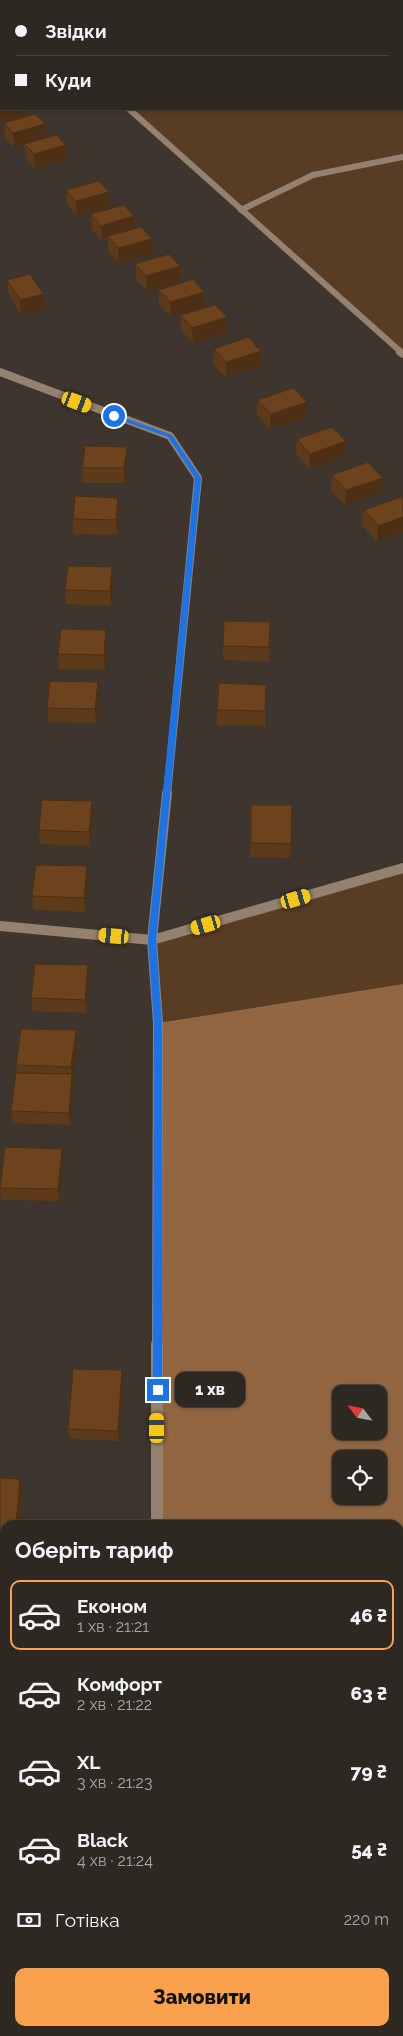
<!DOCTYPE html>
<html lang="uk">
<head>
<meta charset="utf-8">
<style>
	body { margin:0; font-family:Raleway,sans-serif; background:#3a342f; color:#f1f3f6; height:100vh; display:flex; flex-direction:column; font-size:19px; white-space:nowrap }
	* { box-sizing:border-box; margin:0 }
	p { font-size:16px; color:#a7a6a5 }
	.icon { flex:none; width:28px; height:28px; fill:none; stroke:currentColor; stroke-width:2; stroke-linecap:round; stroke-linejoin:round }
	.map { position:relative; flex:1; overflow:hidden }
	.drawer { position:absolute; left:0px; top:1520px; width:404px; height:516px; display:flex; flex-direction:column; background:#2e2822; border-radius:15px 15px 0 0; box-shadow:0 1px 4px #0004,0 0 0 1px #494440 }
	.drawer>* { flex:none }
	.guide { position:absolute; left:0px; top:0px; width:404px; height:110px; box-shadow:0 1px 4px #0004,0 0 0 1px #494440; display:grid; align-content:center; height:110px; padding:0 15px; background:#2e2822 }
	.needle { width:32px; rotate:302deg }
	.tools { position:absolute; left:332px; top:1385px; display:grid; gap:10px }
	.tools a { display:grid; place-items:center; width:55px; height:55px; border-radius:10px; background:#2e2822; box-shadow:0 1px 4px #0004,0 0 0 1px #494440; font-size:25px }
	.end { position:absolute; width:22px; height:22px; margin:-11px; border:6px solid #1a73e8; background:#fff; box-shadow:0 0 0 2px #fff }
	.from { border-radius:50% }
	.bubble { position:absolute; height:35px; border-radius:10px; background:#2e2822; box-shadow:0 1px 4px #0004,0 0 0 1px #494440; font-size:16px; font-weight:800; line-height:35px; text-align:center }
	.car { position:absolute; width:15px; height:30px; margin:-15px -8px; border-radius:6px; box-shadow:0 0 4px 1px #0007; background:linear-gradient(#f5c518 24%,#345 0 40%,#f5c518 0 76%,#345 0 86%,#f5c518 0) }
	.guide b { display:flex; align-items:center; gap:18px; height:48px; font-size:19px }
	.guide b+b { border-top:1px solid #494440 }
	.guide i { width:12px; height:12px; background:#f1f3f6 }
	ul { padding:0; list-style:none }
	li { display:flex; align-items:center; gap:15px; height:70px; margin:0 10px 8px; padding:0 5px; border:2px solid transparent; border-radius:10px }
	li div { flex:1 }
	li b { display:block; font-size:19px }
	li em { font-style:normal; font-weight:800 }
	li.selected { border-color:#f8a04b }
	li>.icon { width:45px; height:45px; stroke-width:1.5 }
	h2 { padding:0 15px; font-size:22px; line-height:60px }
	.pay { display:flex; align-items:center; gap:12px; height:55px; padding:0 15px; font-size:19px }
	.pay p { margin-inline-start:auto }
	.button { display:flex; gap:10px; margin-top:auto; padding:10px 15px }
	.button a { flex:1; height:58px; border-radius:10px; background:#f8a04b; color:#111; font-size:20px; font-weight:800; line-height:58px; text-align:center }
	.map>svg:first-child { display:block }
	.green { fill:#583c23 }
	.forest { fill:#916640; fill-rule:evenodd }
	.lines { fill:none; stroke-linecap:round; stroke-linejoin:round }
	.service { stroke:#958170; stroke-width:6 }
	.minor-far3 { stroke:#958170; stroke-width:6 }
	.minor-far2 { stroke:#958170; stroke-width:8 }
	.minor-far1 { stroke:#958170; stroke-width:10 }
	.minor { stroke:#958170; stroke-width:12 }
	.wall { fill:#5d3a19 }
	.shaded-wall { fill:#4c2f14 }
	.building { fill:#6c431d; stroke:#4c2f14 }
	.route { fill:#1a73e8 }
</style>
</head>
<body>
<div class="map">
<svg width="403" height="2036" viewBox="0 0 403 2036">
	<rect width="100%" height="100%" fill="#3e362e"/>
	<!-- green -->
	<path class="green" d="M13 0H403V354L131 109H402V1Z
		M403 868V984L158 1023 152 940Z"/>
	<!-- forest -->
	<path class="forest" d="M403 984V1729H399V1525H157L158 1023ZM341 1394H379V1431H341ZM341 1459H379V1496H341Z"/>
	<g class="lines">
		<!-- service -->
		<path class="service" d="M241 210 313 175 403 157"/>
		<!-- minor-far3 -->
		<path class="minor-far3" d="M129 109 402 353"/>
		<!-- minor-far2 -->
		<path class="minor-far2" d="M400 352 403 354
			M0 372 170 436 198 478 167 794"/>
		<!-- minor-far1 -->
		<path class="minor-far1" d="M167 793 152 940 403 868
			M0 926 152 940 158 1023 157 1346"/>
		<!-- minor -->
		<path class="minor" d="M157 1525V1344
			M399 1729H403
			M122 2036 123 2031"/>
	</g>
	<!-- wall -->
	<path class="wall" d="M0 80 24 109 25 117 46 138 66 145 67 160 35 169 26 159 24 145 14 148 5 137 4 123 0 124Z
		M66 190 110 207 77 216 67 205Z
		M91 214 135 229 152 254 119 263 108 251V239L102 241 92 229Z
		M135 264 180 266V281L147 291 136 279Z
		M7 280 45 309 21 315 9 295Z
		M159 290 204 307 171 317 159 305Z
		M181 315 227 332 193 343 181 330Z
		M214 349 261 351 260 366 226 377 213 364Z
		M258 400 306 417 270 429 257 415Z
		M297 439 345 456 309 469 296 454Z
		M127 462 125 483H83L82 468Z
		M332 475 383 478 381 493 345 505 331 490Z
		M118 498 119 513 117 535 74 534 73 519Z
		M403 499 377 541 362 525 364 510Z
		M112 567 113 582 111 606 66 604 65 590Z
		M270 622 269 662 223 660V646Z
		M106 630 107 645 105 670 59 669 58 654Z
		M98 682 99 696 96 723 49 722 47 708Z
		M266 685 265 726 217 725V710Z
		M251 805 291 844 290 858 250 857Z
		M93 816 90 846 40 844 39 830Z
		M87 866 88 880 85 912 34 910 32 896Z
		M88 965 89 978 86 1013 33 1011 31 998Z
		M76 1030 77 1043 73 1079 74 1087 70 1125 13 1123 11 1111 17 1073 16 1065Z
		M63 1161 60 1201 2 1200 0 1189V1184Z
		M123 1381 119 1441 70 1439 68 1429Z
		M0 1478 20 1479 23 1488 19 1525H5V1539H0Z"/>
	<!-- shaded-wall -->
	<path class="shaded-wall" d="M0 109H24L25 117 0 124Z
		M45 124 46 139 14 148 13 133Z
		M66 145 67 160 35 169 34 154Z
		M109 192 110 207 77 216 76 201Z
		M134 216 135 231 108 236V239L102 241 101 226Z
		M152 239V254L119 263 118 248Z
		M180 266V281L147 291 146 276Z
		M204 292V307L171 317 170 302Z
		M43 294 45 309 21 315 20 300Z
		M227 317V332L193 343 192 328Z
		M261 351 260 366 226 377V362Z
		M307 402 306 417 270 429 271 414Z
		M346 441 345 456 309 469 310 454Z
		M127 447V462L125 483 124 468Z
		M383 478 381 493 345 505 346 490Z
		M118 498 119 513 117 535 116 520Z
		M403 517V532L377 541 378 526Z
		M112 567 113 582 111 606 110 591Z
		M106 630 107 645 105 670 104 655Z
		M98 682 99 696 96 723 95 709Z
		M92 801 93 816 90 846 89 832Z
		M87 866 88 880 85 912 84 898Z
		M88 965 89 978 86 1013 85 1000Z
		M76 1030 77 1043 73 1079 74 1087 70 1125 69 1113 72 1075 71 1067Z
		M62 1149 63 1161 60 1201 58 1189Z
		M122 1370 123 1381 119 1441 118 1431Z
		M20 1479 23 1488 19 1525H16Z
		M2 1586 4 1595 0 1640V1603Z"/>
	<!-- building -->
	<path class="building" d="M0 80H1V92H0Z
		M1 96V109H0V97Z
		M35 114 45 124 13 133 4 123Z
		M56 135 66 145 34 154 24 144Z
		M99 181 109 192 76 201 66 190Z
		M124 205 134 216 101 226 91 214Z
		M141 227 152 239 118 248 108 236Z
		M169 254 180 266 146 276 135 264Z
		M30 274 43 294 20 300 7 280Z
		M193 279 204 292 170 302 159 290Z
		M215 305 227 317 192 328 181 315Z
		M248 337 261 351 226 362 214 349Z
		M293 388 307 402 271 414 258 400Z
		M332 427 346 441 310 454 297 439Z
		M85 446 127 447 124 468H82Z
		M368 462 383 478 346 490 332 475Z
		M75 496 118 498 116 520 73 519Z
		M401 497 403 499V517L378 526 364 510Z
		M68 566 112 567 110 591 65 590Z
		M224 621 270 622 269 647 223 646Z
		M61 629 106 630 104 655 58 654Z
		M50 681 98 682 95 709 47 708Z
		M219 683 266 685 265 711 217 710Z
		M42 800 92 801 89 832 39 830Z
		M251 805H292L291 844 251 843Z
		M36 865 87 866 84 898 32 896Z
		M35 964 88 965 85 1000 31 998Z
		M21 1029 76 1030 71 1067 16 1065Z
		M16 1073 72 1074 69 1113 11 1111Z
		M5 1147 62 1149 58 1189 0 1188Z
		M73 1369 122 1370 118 1431 68 1429Z
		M0 1478 20 1479 16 1525H5V1530H0Z
		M0 1586H2L0 1603Z
		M189 2031H267V2036H189Z"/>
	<!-- route -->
	<path class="route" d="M114 414 172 435 201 478 156 940 162 1023V1390L158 1394 153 1390 154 1023 148 940 195 478 168 437 112 417Z"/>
</svg>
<div class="tools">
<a><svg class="needle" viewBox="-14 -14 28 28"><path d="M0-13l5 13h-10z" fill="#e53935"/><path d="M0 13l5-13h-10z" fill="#a7a6a5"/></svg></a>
<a><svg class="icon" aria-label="locate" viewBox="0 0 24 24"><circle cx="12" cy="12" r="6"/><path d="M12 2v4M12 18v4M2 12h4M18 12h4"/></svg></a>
</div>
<i class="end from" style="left:114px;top:416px"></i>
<i class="end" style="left:158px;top:1390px"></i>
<div class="bubble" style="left:175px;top:1372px;width:70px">1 хв</div>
<i class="car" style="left:77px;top:402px;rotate:110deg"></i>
<i class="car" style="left:296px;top:899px;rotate:74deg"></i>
<i class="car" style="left:206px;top:925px;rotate:254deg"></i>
<i class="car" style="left:114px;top:936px;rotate:275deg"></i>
<i class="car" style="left:157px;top:1428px;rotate:0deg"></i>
<div class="guide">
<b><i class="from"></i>Звідки</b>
<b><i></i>Куди</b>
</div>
<section class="drawer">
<h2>Оберіть тариф</h2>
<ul>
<li class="selected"><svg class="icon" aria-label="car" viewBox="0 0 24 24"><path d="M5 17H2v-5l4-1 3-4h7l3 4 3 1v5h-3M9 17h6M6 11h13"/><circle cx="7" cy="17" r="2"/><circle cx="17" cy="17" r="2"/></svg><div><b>Економ</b><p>1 хв · 21:21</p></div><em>46 ₴</em></li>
<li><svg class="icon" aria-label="car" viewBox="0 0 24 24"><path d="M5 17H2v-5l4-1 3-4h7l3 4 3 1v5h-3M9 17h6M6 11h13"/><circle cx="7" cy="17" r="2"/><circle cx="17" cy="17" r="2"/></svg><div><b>Комфорт</b><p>2 хв · 21:22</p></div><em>63 ₴</em></li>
<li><svg class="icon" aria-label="car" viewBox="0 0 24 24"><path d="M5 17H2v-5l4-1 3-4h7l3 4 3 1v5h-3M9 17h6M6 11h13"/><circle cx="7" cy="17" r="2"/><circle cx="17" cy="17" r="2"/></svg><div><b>XL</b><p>3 хв · 21:23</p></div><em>79 ₴</em></li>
<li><svg class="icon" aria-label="car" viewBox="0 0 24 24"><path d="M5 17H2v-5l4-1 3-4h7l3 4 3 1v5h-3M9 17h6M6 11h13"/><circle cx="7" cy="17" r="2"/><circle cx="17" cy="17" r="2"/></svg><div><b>Black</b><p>4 хв · 21:24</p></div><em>54 ₴</em></li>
</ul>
<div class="pay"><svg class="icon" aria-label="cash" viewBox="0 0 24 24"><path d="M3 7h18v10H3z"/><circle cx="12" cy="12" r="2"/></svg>Готівка<p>220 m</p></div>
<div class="button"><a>Замовити</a></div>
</section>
</div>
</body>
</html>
